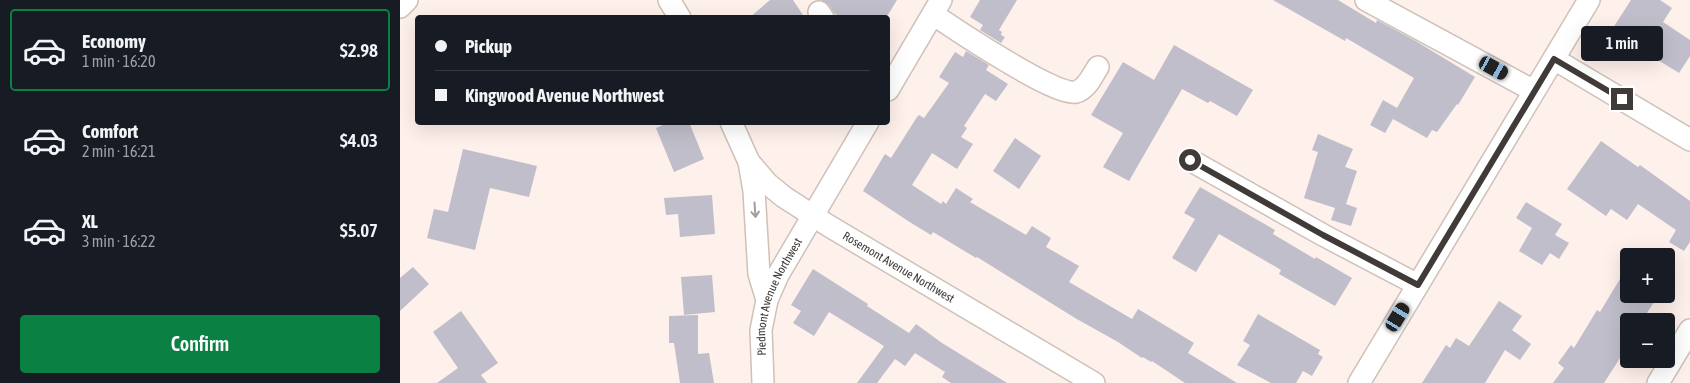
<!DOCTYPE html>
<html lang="en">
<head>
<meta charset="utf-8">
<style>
	body { margin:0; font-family:"Asap Condensed",sans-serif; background:#20242c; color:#f1f3f6; height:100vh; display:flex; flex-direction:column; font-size:19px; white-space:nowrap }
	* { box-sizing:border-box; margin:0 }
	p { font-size:16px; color:#9ea1a6 }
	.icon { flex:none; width:28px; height:28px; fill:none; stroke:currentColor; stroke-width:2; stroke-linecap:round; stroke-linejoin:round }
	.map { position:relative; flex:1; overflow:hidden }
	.panel { display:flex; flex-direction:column; background:#171b24; width:400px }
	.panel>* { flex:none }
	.banner { position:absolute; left:15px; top:15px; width:475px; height:110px; border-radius:5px; box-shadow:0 5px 20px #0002; display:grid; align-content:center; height:110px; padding:0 20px; background:#171b24 }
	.buttons { position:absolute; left:1220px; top:248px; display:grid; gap:10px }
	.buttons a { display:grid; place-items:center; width:55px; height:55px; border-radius:5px; background:#171b24; box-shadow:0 5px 20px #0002; font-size:25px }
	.end { position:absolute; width:22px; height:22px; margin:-11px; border:6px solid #403b38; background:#fff; box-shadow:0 0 0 2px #fff }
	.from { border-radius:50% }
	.bubble { position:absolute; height:35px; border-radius:5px; background:#171b24; box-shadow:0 5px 20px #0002; font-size:16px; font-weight:600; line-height:35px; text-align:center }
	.car { position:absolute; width:15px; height:30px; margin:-15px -8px; border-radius:6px; box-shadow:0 0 4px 1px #0007; background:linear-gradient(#222 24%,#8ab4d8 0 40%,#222 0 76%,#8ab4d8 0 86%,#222 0) }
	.banner b { display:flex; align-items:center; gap:18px; height:48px; font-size:19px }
	.banner b+b { border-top:1px solid #363941 }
	.banner i { width:12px; height:12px; background:#f1f3f6 }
	ul { padding:9px 0 0; list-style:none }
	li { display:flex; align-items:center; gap:15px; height:82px; margin:0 10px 8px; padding:0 10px; border:2px solid transparent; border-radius:5px }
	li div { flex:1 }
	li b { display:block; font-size:19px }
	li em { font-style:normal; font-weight:600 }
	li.on { border-color:#0b8043 }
	li>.icon { width:45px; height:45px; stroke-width:1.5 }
	.button { display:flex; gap:10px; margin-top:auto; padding:10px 20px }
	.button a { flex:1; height:58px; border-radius:5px; background:#0b8043; color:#fff; font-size:20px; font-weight:600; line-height:58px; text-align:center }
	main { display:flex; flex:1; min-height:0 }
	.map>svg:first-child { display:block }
	.building { fill:#c0beca }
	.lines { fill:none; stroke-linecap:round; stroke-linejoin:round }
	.minor-casing { stroke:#cec1ba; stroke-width:24 }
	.minor { stroke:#fff; stroke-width:21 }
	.oneway { stroke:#a09d9c }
	.route { stroke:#403b38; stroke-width:6 }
	.labels { text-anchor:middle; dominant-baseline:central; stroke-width:4.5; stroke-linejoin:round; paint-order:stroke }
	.street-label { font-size:12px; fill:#403b38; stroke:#fff }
</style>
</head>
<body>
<main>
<section class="panel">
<ul>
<li class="on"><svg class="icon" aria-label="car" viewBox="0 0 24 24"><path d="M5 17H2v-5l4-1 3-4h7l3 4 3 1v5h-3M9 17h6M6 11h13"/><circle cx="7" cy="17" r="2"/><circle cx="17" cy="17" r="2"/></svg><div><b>Economy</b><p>1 min · 16:20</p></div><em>$2.98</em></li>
<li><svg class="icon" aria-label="car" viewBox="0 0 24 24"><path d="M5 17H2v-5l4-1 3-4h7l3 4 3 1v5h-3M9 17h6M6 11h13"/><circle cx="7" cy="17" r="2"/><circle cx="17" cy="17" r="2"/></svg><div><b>Comfort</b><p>2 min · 16:21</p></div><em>$4.03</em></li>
<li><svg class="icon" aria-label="car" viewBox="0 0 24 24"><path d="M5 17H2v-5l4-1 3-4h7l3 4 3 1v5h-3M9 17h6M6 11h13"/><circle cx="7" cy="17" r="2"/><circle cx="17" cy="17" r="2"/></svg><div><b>XL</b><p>3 min · 16:22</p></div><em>$5.07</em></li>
</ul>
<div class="button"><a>Confirm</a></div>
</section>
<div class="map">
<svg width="1290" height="383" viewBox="0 0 1290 383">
	<rect width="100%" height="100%" fill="#fef0ea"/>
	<!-- building -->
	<path class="building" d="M370 0H393L405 18H349Z
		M421 0H497L486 18H441L434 13 429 5Z
		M580 0H617L599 30 602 32 601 35 605 37 601 43 580 30 583 25 570 17Z
		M873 0H938L976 23 977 20 1014 40 1075 77 1058 105 1057 104 1037 132 1032 130 1027 138 993 119 985 133 970 125 983 100 997 108 1014 78 946 38 945 41Z
		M1231 0H1260L1272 8 1263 22 1290 40V56L1279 73 1211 31Z
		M774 45 853 90 837 116 810 101 808 103 782 89 729 181 703 167 723 133 691 115 723 62 754 80Z
		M566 51 589 65 586 70 608 84 596 101 585 94 564 126 567 128 561 137 573 144 557 169 532 153 512 185 541 204 543 201 546 204 556 188 573 199 570 202 626 235 632 226 651 238 646 247 679 266 669 282 732 319 738 309 794 343 788 353 837 383H785L752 361 751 362 743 357 742 358 718 342 675 318 577 257 576 258 533 232 531 235 508 221 463 191 485 154 491 158 517 117 519 115 524 118 549 83 539 77 555 52 563 57Z
		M270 122H289L304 159 274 172 256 128Z
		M918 134 953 149 945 167 957 171 946 204 957 208 951 226 931 220 935 208 904 198 918 152 912 150Z
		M615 138 641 156 619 189 593 171Z
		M1201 141 1238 167 1240 165 1290 201V242L1284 251 1269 242 1276 230 1238 204 1227 220 1211 209 1206 216 1167 189Z
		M63 149 137 166 129 197 90 188 75 250 27 238 34 209 48 212Z
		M800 187 875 230 873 234 915 259 916 257 952 278 935 306 879 274 881 270 819 234 796 272 772 258 795 219 784 213Z
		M312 195 315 234 280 237 278 214 266 215 264 198Z
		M1126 202 1162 224 1155 235 1169 243 1159 259 1150 253 1142 265 1119 251 1132 228 1116 218Z
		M1229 264V294H1259L1242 321H1229V344L1204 383H1153L1164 368 1158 363 1171 345 1174 348 1197 310 1200 312Z
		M13 267 29 284 0 311V278Z
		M413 269 468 304 467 306 509 333 516 324 542 343 607 383H551L542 377 545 372 515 353 505 366 495 359 477 383H457L484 346 429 312 414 336 393 323 401 311 391 305Z
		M312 275 315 312 284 315 281 277Z
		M1099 301 1122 316 1112 330 1131 344 1120 360 1105 350 1085 383H1022L1046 345 1050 348 1056 338 1069 346Z
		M61 311 98 363 81 375 87 383H37L58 368 33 332Z
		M858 314 920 350 918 354 923 357 912 376 903 371 896 383H871L837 365 850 345 843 341Z
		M298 315V354L309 353 314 383H280L274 343H269V316Z"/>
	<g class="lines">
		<!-- minor casing -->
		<g class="minor-casing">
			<g id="minor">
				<path d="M269 0 280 18"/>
				<path d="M966 0 1134 91"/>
				<path d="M0 7 7 0"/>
				<path d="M419 12 423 18"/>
				<path d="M533 14C553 28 658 98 676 92 687 89 692 76 698 67"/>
				<path d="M1154 59 1290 140"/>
				<path d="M488 90 541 0"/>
				<path id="s1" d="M331 122 349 162 368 184 384 197 429 226 694 383"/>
				<path d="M790 160 923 235 1018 285"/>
				<path d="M349 162 354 191 359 274 367 300"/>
				<path id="s2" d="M363 383 361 330 367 300 378 275 468 122"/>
				<path d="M959 383 1189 0"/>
				<path d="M1258 383 1290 330"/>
			</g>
		</g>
		<!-- minor -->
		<use href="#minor" class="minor"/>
	</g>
	<!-- one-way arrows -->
	<defs><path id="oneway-shaft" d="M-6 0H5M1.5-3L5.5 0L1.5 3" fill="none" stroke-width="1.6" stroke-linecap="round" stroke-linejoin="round" transform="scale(1.25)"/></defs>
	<use class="oneway" href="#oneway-shaft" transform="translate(355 210) rotate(86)"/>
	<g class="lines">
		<!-- route -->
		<path class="route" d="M790 160 923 235 1018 285 1154 59 1222 99"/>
	</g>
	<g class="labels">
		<!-- street labels -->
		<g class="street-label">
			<text stroke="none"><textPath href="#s1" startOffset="228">Rosemont Avenue Northwest</textPath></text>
			<text stroke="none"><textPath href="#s2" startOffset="90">Piedmont Avenue Northwest</textPath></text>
		</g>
	</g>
</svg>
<div class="buttons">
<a>+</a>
<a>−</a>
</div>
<i class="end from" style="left:790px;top:160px"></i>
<i class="end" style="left:1222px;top:99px"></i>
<div class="bubble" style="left:1181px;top:26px;width:82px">1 min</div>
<i class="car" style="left:1094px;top:68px;rotate:119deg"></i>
<i class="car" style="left:998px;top:317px;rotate:31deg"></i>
<div class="banner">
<b><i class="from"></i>Pickup</b>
<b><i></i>Kingwood Avenue Northwest</b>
</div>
</div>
</main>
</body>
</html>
